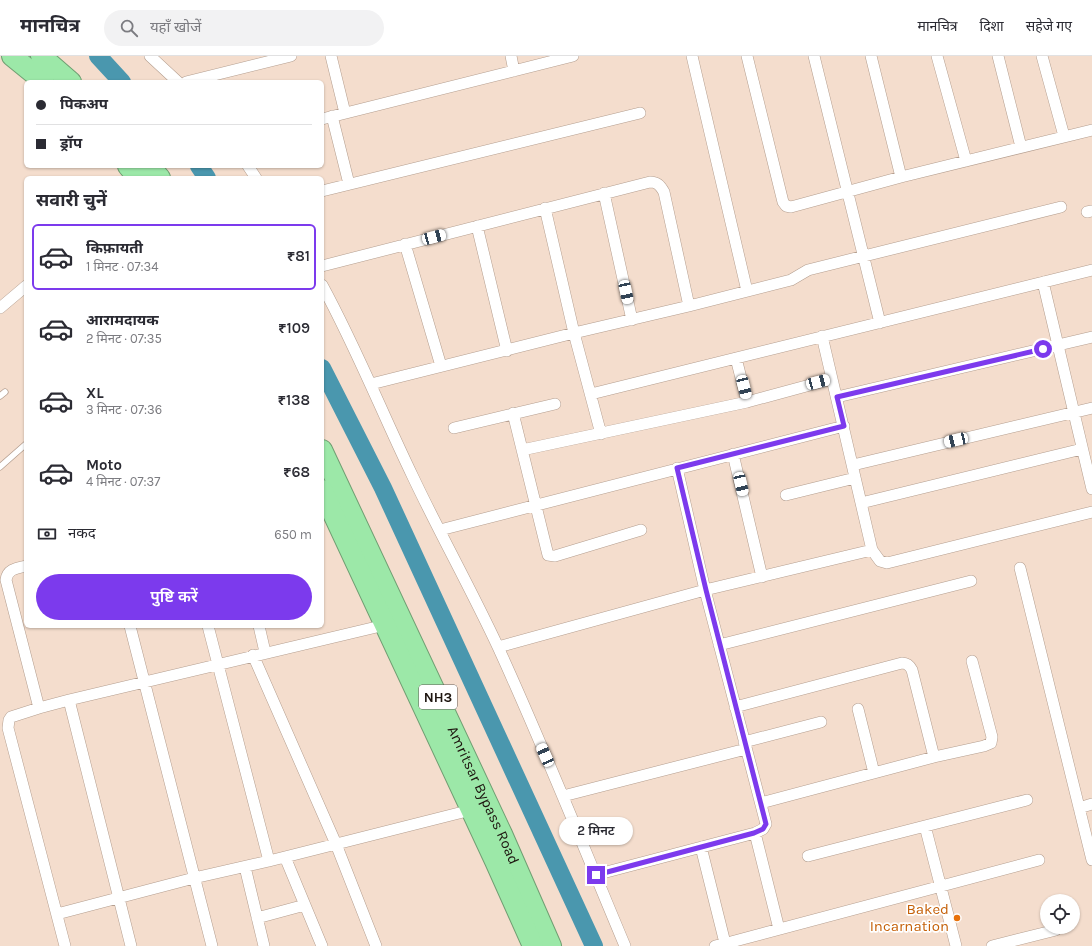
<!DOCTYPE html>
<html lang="hi">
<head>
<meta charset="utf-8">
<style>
	body { margin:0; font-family:Karla,"Noto Sans Devanagari",sans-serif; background:#f2f2f3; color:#2b2b33; height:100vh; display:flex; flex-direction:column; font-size:15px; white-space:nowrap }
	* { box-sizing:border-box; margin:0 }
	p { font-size:13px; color:#7c7c81 }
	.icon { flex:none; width:22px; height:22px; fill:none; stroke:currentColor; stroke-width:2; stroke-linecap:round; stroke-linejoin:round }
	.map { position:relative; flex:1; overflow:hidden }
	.side { position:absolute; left:24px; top:120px; width:300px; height:452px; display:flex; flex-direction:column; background:#fff; border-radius:6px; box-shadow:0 1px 3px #0004 }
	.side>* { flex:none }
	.top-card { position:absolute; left:24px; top:24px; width:300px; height:88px; border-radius:6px; box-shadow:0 1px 3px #0004; display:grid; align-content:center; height:88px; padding:0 12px; background:#fff }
	.buttons { position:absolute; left:1040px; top:838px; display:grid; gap:8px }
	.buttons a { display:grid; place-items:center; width:40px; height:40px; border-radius:50%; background:#fff; box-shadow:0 1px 3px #0004; font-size:20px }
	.end { position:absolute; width:18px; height:18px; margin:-9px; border:5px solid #7c3aed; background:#fff; box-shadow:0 0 0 2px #fff }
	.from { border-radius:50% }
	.bubble { position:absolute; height:28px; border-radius:14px; background:#fff; box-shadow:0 1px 3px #0004; font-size:13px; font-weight:600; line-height:28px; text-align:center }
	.car { position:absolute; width:12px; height:24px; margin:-12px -6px; border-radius:5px; box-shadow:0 0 3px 1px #0007; background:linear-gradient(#fff 24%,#345 0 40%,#fff 0 76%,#345 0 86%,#fff 0) }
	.top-card b { display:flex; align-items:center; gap:14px; height:38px; font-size:15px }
	.top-card b+b { border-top:1px solid #e1e1e2 }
	.top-card i { width:10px; height:10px; background:#2b2b33 }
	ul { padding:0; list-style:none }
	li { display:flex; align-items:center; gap:12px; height:66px; margin:0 8px 6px; padding:0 4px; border:2px solid transparent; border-radius:6px }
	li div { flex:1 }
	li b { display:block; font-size:15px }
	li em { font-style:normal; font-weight:600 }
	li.on { border-color:#7c3aed }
	li>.icon { width:36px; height:36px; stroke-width:1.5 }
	h2 { padding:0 12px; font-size:18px; line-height:48px }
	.pay { display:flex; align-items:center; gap:10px; height:44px; padding:0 12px; font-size:15px }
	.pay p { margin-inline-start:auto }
	.cta { display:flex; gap:8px; margin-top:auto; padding:8px 12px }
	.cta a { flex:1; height:46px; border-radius:24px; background:#7c3aed; color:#fff; font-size:16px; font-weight:600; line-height:46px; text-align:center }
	header { display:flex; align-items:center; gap:24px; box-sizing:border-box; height:56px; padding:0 20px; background:#fff; border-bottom:1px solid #e1e1e2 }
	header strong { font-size:19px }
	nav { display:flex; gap:22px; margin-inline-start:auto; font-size:14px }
	.search { width:280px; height:36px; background:#f2f2f3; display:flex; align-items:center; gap:10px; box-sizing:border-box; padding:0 14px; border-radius:22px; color:#7c7c81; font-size:15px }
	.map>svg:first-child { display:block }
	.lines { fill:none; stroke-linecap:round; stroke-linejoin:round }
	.river { stroke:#4a97ae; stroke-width:18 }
	.lane-casing { stroke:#b49e8f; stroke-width:7 }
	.street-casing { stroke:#b49e8f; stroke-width:12 }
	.highway-casing { stroke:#709e72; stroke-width:22 }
	.lane { stroke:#fff; stroke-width:5.5 }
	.street { stroke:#fff; stroke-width:11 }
	.highway { stroke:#9ce8a8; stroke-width:20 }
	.route { stroke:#7c3aed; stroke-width:5 }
	.food-dot { fill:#e8710a; stroke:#fff; stroke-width:1.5 }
	.labels { text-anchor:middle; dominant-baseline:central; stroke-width:3.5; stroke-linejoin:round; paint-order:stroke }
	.shield { fill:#fff; stroke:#615b57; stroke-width:1 }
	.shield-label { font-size:14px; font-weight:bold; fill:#1d150f }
	.street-label { font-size:15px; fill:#1d150f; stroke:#fff }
	.food-label { font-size:15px; fill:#c56008; stroke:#fff; text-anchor:end }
</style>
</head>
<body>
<header>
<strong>मानचित्र</strong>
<div class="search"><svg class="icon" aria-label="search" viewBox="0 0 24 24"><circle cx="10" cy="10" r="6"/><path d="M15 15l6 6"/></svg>यहाँ खोजें</div>
<nav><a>मानचित्र</a><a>दिशा</a><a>सहेजे गए</a></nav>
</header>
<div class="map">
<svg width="1092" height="890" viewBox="0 0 1092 890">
	<rect width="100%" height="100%" fill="#f4ddcd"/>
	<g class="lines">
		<!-- river -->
		<path class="river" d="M98 0 122 26
			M199 110 207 122
			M322 312 383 432 594 890"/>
		<!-- lane casing -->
		<g class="lane-casing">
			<path id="lane" d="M0 340 5 336
				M0 411 26 388"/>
		</g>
		<!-- street casing -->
		<g class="street-casing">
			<path id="street" d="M150 0 178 26
				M331 0 345 57
				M511 0 514 15
				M692 0 747 235
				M747 0 783 146 786 150 791 151 901 121 1092 74
				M814 0 880 267
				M871 0 901 121
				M937 0 966 105
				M998 0 1021 91
				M1042 0 1064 80
				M186 26 291 0
				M332 60 349 128
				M322 63 573 0
				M248 110 256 122
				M322 135 640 57
				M604 137 632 264
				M545 152 574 277 601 378
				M1087 156 1092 155
				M477 170 507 295
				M405 188 441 310
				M322 210 650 126C657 126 660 129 664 136L689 250
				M1043 226 1092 433
				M322 229C356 291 382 357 413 421 440 478 471 533 498 591 543 689 583 790 625 890
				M0 252 26 230
				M822 280 872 494 880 505 887 507 1092 456
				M736 302 747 346
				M371 328 574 277 689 250 791 224 808 214 1061 151
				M591 338 1092 214
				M837 341 1092 281
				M513 357 548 499 555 500 641 474
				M454 372 555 348
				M522 394 747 346 832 323
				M733 398 762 521
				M853 409 1092 352
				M786 439 855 422
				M861 447 1082 393
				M440 474 844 370
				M26 510C17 512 7 513 6 524L39 652
				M1020 512 1092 804
				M130 570 212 890
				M208 570 269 805
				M259 570 265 596
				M719 589 971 525
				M498 591 705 534 872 494
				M253 599 336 788 376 890
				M69 644 131 890
				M735 651 902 607C907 607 910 610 912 614L934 701
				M858 653 874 717
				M744 686 821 666
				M563 740 746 693
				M761 747 934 701 984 690 991 687 992 681 972 605
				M1079 752 1092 748
				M925 770 956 890
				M755 777 779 873
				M701 791 725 887
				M808 800 1027 744
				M285 801 322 890
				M245 811 264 890
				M595 819 755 777 763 773 766 768 705 534 677 412
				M57 858 194 822 269 805 471 754
				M257 862 305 849
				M731 886 1039 804
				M65 890 8 672 9 664 11 661 39 652 69 644 385 569
				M715 890 731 886V887
				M992 890 1056 874"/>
		</g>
		<!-- highway casing -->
		<g class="highway-casing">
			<g id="highway">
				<path d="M12 0 44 26"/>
				<path d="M41 0 71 26"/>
				<path d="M128 110 138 122"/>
				<path d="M150 110 160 122"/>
				<path id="s1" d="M322 394 502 778 551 890"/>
				<path d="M322 434 495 805 533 890"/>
			</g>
		</g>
		<!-- lane -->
		<use href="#lane" class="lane"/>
		<!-- street -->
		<use href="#street" class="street"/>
		<!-- highway -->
		<use href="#highway" class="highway"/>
	</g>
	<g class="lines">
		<!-- route -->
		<path class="route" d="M596 819 754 777 763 773 766 768 706 534 677 412 844 370 837 341 1043 293"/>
	</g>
	<!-- markers -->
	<circle class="food-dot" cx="957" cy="862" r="4"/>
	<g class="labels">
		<!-- shield labels -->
		<rect class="shield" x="419" y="629" width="38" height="24" rx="3"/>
		<g class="shield-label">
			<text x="438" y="641">NH3</text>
		</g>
		<!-- street labels -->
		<g class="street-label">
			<text stroke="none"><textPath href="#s1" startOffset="381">Amritsar Bypass Road</textPath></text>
		</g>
		<!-- food labels -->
		<g class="food-label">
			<text x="949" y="853">Baked<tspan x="949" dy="17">Incarnation</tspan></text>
		</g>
	</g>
</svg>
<div class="buttons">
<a><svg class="icon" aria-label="locate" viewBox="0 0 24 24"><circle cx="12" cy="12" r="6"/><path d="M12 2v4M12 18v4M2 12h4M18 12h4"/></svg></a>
</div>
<i class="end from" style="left:1043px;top:293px"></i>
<i class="end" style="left:596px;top:819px"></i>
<div class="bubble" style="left:559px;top:761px;width:74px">2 मिनट</div>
<i class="car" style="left:434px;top:181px;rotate:75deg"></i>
<i class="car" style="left:626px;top:236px;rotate:168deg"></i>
<i class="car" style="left:818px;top:326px;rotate:75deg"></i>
<i class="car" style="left:744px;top:331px;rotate:166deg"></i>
<i class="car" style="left:956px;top:384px;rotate:257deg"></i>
<i class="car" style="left:741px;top:428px;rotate:167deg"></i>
<i class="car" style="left:545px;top:699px;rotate:336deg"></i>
<div class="top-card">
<b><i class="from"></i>पिकअप</b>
<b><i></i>ड्रॉप</b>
</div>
<section class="side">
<h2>सवारी चुनें</h2>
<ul>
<li class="on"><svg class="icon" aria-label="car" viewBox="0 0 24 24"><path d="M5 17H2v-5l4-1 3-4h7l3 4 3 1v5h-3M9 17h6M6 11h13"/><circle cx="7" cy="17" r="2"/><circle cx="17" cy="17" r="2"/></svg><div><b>किफ़ायती</b><p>1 मिनट · 07:34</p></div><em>₹81</em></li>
<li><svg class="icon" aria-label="car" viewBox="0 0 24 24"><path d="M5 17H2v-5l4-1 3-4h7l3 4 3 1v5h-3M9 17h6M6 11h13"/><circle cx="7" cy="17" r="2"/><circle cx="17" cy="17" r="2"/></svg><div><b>आरामदायक</b><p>2 मिनट · 07:35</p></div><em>₹109</em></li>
<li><svg class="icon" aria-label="car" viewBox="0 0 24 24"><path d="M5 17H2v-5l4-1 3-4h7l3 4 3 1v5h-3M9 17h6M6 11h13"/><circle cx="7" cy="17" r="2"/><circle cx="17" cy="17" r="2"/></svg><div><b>XL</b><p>3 मिनट · 07:36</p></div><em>₹138</em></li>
<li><svg class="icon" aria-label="car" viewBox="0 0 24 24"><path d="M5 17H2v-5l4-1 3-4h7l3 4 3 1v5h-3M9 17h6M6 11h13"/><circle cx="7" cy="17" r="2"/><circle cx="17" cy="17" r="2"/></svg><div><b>Moto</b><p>4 मिनट · 07:37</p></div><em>₹68</em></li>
</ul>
<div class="pay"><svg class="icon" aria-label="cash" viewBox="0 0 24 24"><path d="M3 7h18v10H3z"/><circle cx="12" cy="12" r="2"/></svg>नकद<p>650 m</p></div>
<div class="cta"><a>पुष्टि करें</a></div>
</section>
</div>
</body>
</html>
